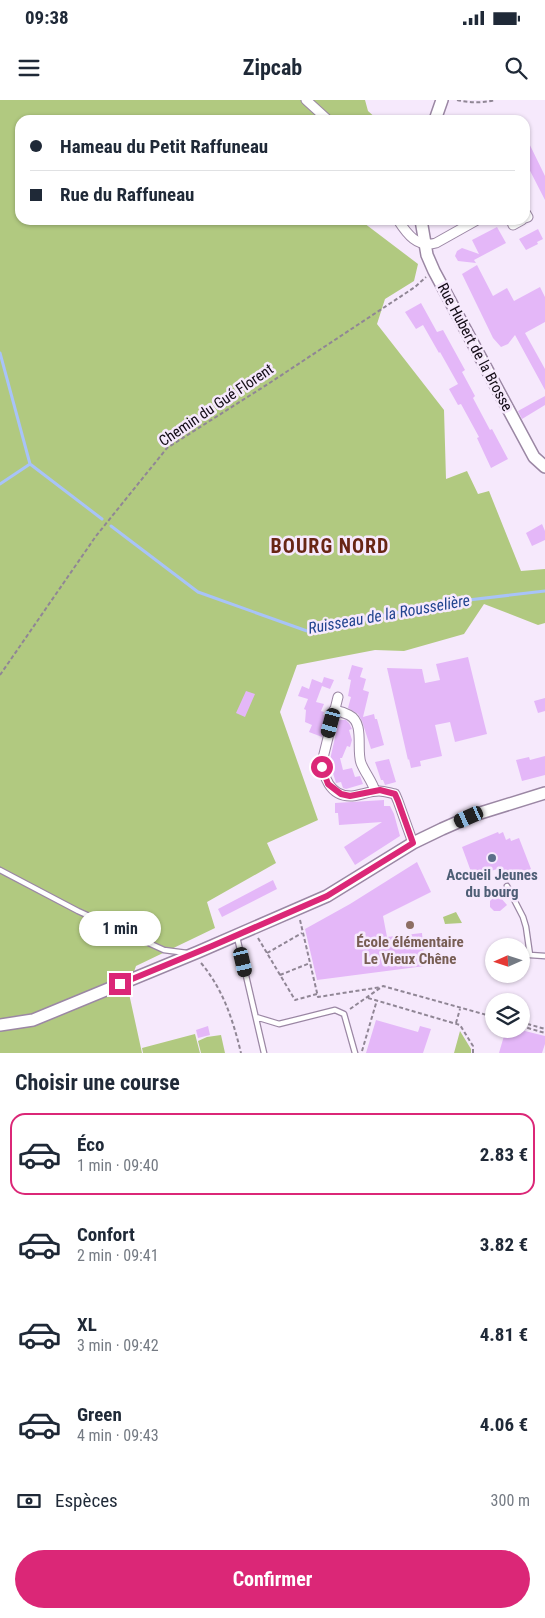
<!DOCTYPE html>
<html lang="fr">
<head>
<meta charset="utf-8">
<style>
	body { margin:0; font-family:"Roboto Condensed",sans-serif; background:#f2f2f3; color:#1f2937; height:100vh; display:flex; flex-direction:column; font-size:19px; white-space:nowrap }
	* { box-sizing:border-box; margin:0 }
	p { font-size:16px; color:#747a83 }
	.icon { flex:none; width:28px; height:28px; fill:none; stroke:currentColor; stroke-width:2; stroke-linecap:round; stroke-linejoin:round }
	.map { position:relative; height:953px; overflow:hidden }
	.details { display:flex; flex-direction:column; background:#fff; flex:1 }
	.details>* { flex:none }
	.hud { position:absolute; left:15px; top:15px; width:515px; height:110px; border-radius:15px; box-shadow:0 1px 4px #0004; display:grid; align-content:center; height:110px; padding:0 15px; background:#fff }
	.needle { width:32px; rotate:267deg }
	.fabs { position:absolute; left:485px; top:838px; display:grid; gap:10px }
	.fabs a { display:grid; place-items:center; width:45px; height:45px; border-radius:50%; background:#fff; box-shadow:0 1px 4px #0004; font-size:25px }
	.end { position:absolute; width:22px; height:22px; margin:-11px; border:6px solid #db2777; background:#fff; box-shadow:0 0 0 2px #fff }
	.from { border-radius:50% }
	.bubble { position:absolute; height:35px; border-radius:18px; background:#fff; box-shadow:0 1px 4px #0004; font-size:16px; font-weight:700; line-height:35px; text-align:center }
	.car { position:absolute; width:15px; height:30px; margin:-15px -8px; border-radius:6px; box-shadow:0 0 4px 1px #0007; background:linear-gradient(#222 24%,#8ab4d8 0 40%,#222 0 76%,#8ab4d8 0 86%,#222 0) }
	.hud b { display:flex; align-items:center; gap:18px; height:48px; font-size:19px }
	.hud b+b { border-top:1px solid #e0e1e3 }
	.hud i { width:12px; height:12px; background:#1f2937 }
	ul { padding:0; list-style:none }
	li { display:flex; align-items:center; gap:15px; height:82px; margin:0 10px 8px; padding:0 5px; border:2px solid transparent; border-radius:15px }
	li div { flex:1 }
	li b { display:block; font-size:19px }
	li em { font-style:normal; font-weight:700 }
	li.selected { border-color:#db2777 }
	li>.icon { width:45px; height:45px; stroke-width:1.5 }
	h2 { padding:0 15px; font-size:22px; line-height:60px }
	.pay { display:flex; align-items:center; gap:12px; height:55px; padding:0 15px; font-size:19px }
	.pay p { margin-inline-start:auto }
	.cta { display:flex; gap:10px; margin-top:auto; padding:10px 15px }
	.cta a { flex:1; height:58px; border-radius:30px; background:#db2777; color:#fff; font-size:20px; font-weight:700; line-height:58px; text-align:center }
	.status { display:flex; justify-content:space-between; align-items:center; height:35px; padding:0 25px; background:#fff; direction:ltr }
	.status svg { height:14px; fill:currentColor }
	header { display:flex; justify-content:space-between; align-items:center; height:65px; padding:0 15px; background:#fff; font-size:22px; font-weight:700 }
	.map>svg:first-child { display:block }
	.green { fill:#b1c980 }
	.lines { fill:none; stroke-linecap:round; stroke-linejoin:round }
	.stream { stroke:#a8c3f8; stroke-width:3 }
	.building { fill:#e4b7f8 }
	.service-casing { stroke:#9b87a4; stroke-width:7 }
	.minor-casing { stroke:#9b87a4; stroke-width:11 }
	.tertiary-casing { stroke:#9b87a4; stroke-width:14 }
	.path { stroke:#908695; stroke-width:2; stroke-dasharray:4 2.5; stroke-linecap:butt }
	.service { stroke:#fff; stroke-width:4.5 }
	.minor { stroke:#fff; stroke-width:9 }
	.tertiary { stroke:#fff; stroke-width:11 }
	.route { stroke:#db2777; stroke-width:6 }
	.service-dot { fill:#5c6f8a; stroke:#f6e9fc; stroke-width:2 }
	.education-dot { fill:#8d6e63; stroke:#f6e9fc; stroke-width:2 }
	.labels { text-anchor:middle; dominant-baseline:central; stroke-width:5; stroke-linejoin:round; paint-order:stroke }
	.street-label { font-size:15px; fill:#120b15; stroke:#f6e9fc }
	.service-label { font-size:15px; font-weight:bold; fill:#4e5e75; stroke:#f6e9fc }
	.education-label { font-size:15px; font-weight:bold; fill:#785e54; stroke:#f6e9fc }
	.water-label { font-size:16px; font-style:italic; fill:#21448f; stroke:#f6e9fc }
	.district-label { font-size:20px; font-weight:bold; letter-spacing:1px; fill:#682514; stroke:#f6e9fc }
</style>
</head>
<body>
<div class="status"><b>09:38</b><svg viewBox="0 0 49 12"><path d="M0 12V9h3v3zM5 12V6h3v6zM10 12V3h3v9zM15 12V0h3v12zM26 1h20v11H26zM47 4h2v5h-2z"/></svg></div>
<header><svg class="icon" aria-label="menu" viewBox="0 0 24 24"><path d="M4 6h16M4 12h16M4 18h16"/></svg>Zipcab<svg class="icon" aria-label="search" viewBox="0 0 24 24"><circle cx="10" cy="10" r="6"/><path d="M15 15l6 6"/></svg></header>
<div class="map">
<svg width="545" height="953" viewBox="0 0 545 953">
	<rect width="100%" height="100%" fill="#f6e9fc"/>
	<!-- green -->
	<path class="green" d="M0 0H365L368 11 378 20H20V120H360L418 164 414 181 385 199 377 224 444 310 446 379 467 371 478 394 489 391 521 471 545 469V523L538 525 484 504 464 534 404 551 375 550 297 565 280 612 318 720 267 743 276 763 207 802 215 828 136 866 128 889 142 953H0Z
		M456 812 462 823 445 824 443 817Z
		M460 931 471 949V953H454Z
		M195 934 200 953H143L142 948Z
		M221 935 225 953H201L198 941 207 937Z"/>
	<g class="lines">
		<!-- stream -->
		<path class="stream" d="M0 253 30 364 102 419
			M0 384 30 364
			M111 426 198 492 307 531 443 503 545 491"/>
	</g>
	<!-- building -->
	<path class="building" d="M525 35 545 76V100L525 61Z
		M497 127 506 143 474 160 476 163 458 161 455 156 457 151 462 148 479 154 472 140Z
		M538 129 543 139 537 142 538 144 526 150 519 139Z
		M477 165 493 196 507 188 514 201 540 187 545 197V222L525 233 545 269V290L515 235 508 244 501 247 493 238 462 174Z
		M421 203 437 232 443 230 465 270 462 272 475 296 473 298 490 330 492 329 508 359 491 368 477 338 479 337 461 304 458 305 449 289 458 284 440 252 439 253 423 225 416 229 405 212Z
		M545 296V305L522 319 518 311Z
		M542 424 545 431V440L532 446 526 433Z
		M468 557 487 634 455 642 450 622 435 625 442 656 420 661 421 666 411 668 409 659 408 660 387 568 422 569 425 583 440 580 436 564Z
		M352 565 363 568 360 577 366 579 363 590 369 592 363 617 374 614 375 619H377L384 645 371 649 362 621 358 614 348 608 351 597 348 596 351 580 348 579Z
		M324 577 334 580 330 589 322 586 316 602 324 604 321 611 324 612 323 615 327 616 322 637 309 632 312 625 305 622 306 610 304 609 308 599 298 596 302 586 309 589 312 579 322 583Z
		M246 591 255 594 245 617 236 613Z
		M545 598V611L538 613 534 601Z
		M339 620H346L349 623 352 629 349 630 352 640 350 647 347 646 342 658H340L343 670 352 668 355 677 360 676 363 684 346 689 343 688 341 682 336 683 333 673 331 674 329 664Z
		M545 656V675L522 681 516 660 529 657 530 660Z
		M389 659 396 682 385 685 383 680H381L375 662Z
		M384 700V706H390L394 714 400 736 355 765 344 747 382 722 339 725 338 713H335V703Z
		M498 732 499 734 503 732 506 740 510 738 511 741 519 738 531 769 521 773V775L501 781 497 769 473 777 462 747Z
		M417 762 431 792 383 816 387 837 422 833 425 866 317 880 305 829 350 804Z
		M273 780 277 789 222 817 218 809Z
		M494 797H500L507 805 500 811H494L490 807V801Z
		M376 920 418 932 420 926 431 929 423 953H366Z
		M208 926 210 935 198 938 196 930Z
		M506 929 513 931V929H517L545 936V944L542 953H499Z"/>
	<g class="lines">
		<!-- service casing -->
		<g class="service-casing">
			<path id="service" d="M0 770 78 811 164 850 187 853
				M507 786 523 817 526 827 530 855 545 856
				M237 837 264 953
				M256 917 279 924 335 910 344 914 355 953"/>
		</g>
		<!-- minor casing -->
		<g class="minor-casing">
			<path id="minor" d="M306 0 328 20
				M525 112 528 117 525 118
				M398 120C407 134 417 148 436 143L477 120
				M511 120 513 125 522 120
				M338 597 323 658C322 676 330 697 352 696 361 695 370 691 379 691 384 691 390 693 395 694L398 701 413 743
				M334 610C339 611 345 613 349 615 365 623 356 649 361 663 365 673 372 681 375 691"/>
		</g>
		<!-- tertiary casing -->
		<g class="tertiary-casing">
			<path id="tertiary" d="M435 20 442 0
				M421 120 427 155 434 171 534 357 545 367
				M0 925 33 920 198 852 327 796 413 743 442 729 474 715 545 693"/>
		</g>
		<!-- path -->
		<path class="path" d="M457 0C470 3 482 3 495 0
			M0 575 96 436 167 348 268 284 415 187 426 177
			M300 820 318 897 381 887
			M258 838 295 900 317 894
			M267 853 302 833
			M201 863C223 889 233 920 241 953
			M280 875 310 863
			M368 898 460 925 473 946V953
			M350 909 383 886 494 917
			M521 922 545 929
			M456 923 460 909
			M521 926 545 933
			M362 951 377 900"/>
		<!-- service -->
		<use href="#service" class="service"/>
		<!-- minor -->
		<use href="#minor" class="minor"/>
		<!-- tertiary -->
		<use href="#tertiary" class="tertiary"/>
	</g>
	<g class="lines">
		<!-- route -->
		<path class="route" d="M120 884 212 846 327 796 413 743 398 701 395 694 380 690 350 696 341 694 328 684 322 667"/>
	</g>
	<!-- markers -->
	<circle class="service-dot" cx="492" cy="758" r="5"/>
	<circle class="education-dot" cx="410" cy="825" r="5"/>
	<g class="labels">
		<!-- street labels -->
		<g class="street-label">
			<text transform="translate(475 247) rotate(62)">Rue Hubert de la Brosse</text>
			<text transform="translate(216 305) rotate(-34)">Chemin du Gué Florent</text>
		</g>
		<!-- service labels -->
		<g class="service-label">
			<text x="492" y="775">Accueil Jeunes<tspan x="492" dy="17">du bourg</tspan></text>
		</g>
		<!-- education labels -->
		<g class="education-label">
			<text x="410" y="842">École élémentaire<tspan x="410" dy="17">Le Vieux Chêne</tspan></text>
		</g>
		<!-- water labels -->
		<g class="water-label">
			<text transform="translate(389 514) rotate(-10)">Ruisseau de la Rousselière</text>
		</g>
		<!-- district labels -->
		<g class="district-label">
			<text x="330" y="446">BOURG NORD</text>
		</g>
	</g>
</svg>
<div class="fabs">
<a><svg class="needle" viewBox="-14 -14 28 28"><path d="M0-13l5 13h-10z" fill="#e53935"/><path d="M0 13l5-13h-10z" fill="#747a83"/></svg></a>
<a><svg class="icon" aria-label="layers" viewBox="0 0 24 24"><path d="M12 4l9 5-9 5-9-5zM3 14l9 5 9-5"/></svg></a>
</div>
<i class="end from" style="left:322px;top:667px"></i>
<i class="end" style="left:120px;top:884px"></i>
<div class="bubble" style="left:79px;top:811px;width:82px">1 min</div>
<i class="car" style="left:331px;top:623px;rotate:195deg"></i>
<i class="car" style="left:469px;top:717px;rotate:246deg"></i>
<i class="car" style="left:243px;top:862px;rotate:167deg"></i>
<div class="hud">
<b><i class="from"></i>Hameau du Petit Raffuneau</b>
<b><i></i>Rue du Raffuneau</b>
</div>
</div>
<section class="details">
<h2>Choisir une course</h2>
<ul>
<li class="selected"><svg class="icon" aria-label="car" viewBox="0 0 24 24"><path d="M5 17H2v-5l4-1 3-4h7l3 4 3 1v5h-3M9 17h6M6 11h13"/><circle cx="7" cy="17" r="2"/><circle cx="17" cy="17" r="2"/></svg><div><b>Éco</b><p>1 min · 09:40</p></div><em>2.83 €</em></li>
<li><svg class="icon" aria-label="car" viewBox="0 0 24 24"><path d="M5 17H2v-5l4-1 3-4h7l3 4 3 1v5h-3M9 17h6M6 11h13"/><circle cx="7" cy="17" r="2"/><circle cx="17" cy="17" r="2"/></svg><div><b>Confort</b><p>2 min · 09:41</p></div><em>3.82 €</em></li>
<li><svg class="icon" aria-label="car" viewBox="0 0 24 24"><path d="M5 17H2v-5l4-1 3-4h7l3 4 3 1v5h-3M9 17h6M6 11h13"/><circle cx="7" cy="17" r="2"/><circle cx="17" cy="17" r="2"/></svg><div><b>XL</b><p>3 min · 09:42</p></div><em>4.81 €</em></li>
<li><svg class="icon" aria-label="car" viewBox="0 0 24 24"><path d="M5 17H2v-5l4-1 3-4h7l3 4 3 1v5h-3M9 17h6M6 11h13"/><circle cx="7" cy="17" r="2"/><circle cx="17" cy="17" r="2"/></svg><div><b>Green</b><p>4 min · 09:43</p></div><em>4.06 €</em></li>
</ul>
<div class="pay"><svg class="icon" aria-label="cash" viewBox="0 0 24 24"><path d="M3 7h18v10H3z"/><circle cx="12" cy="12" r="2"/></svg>Espèces<p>300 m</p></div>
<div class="cta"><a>Confirmer</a></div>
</section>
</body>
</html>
